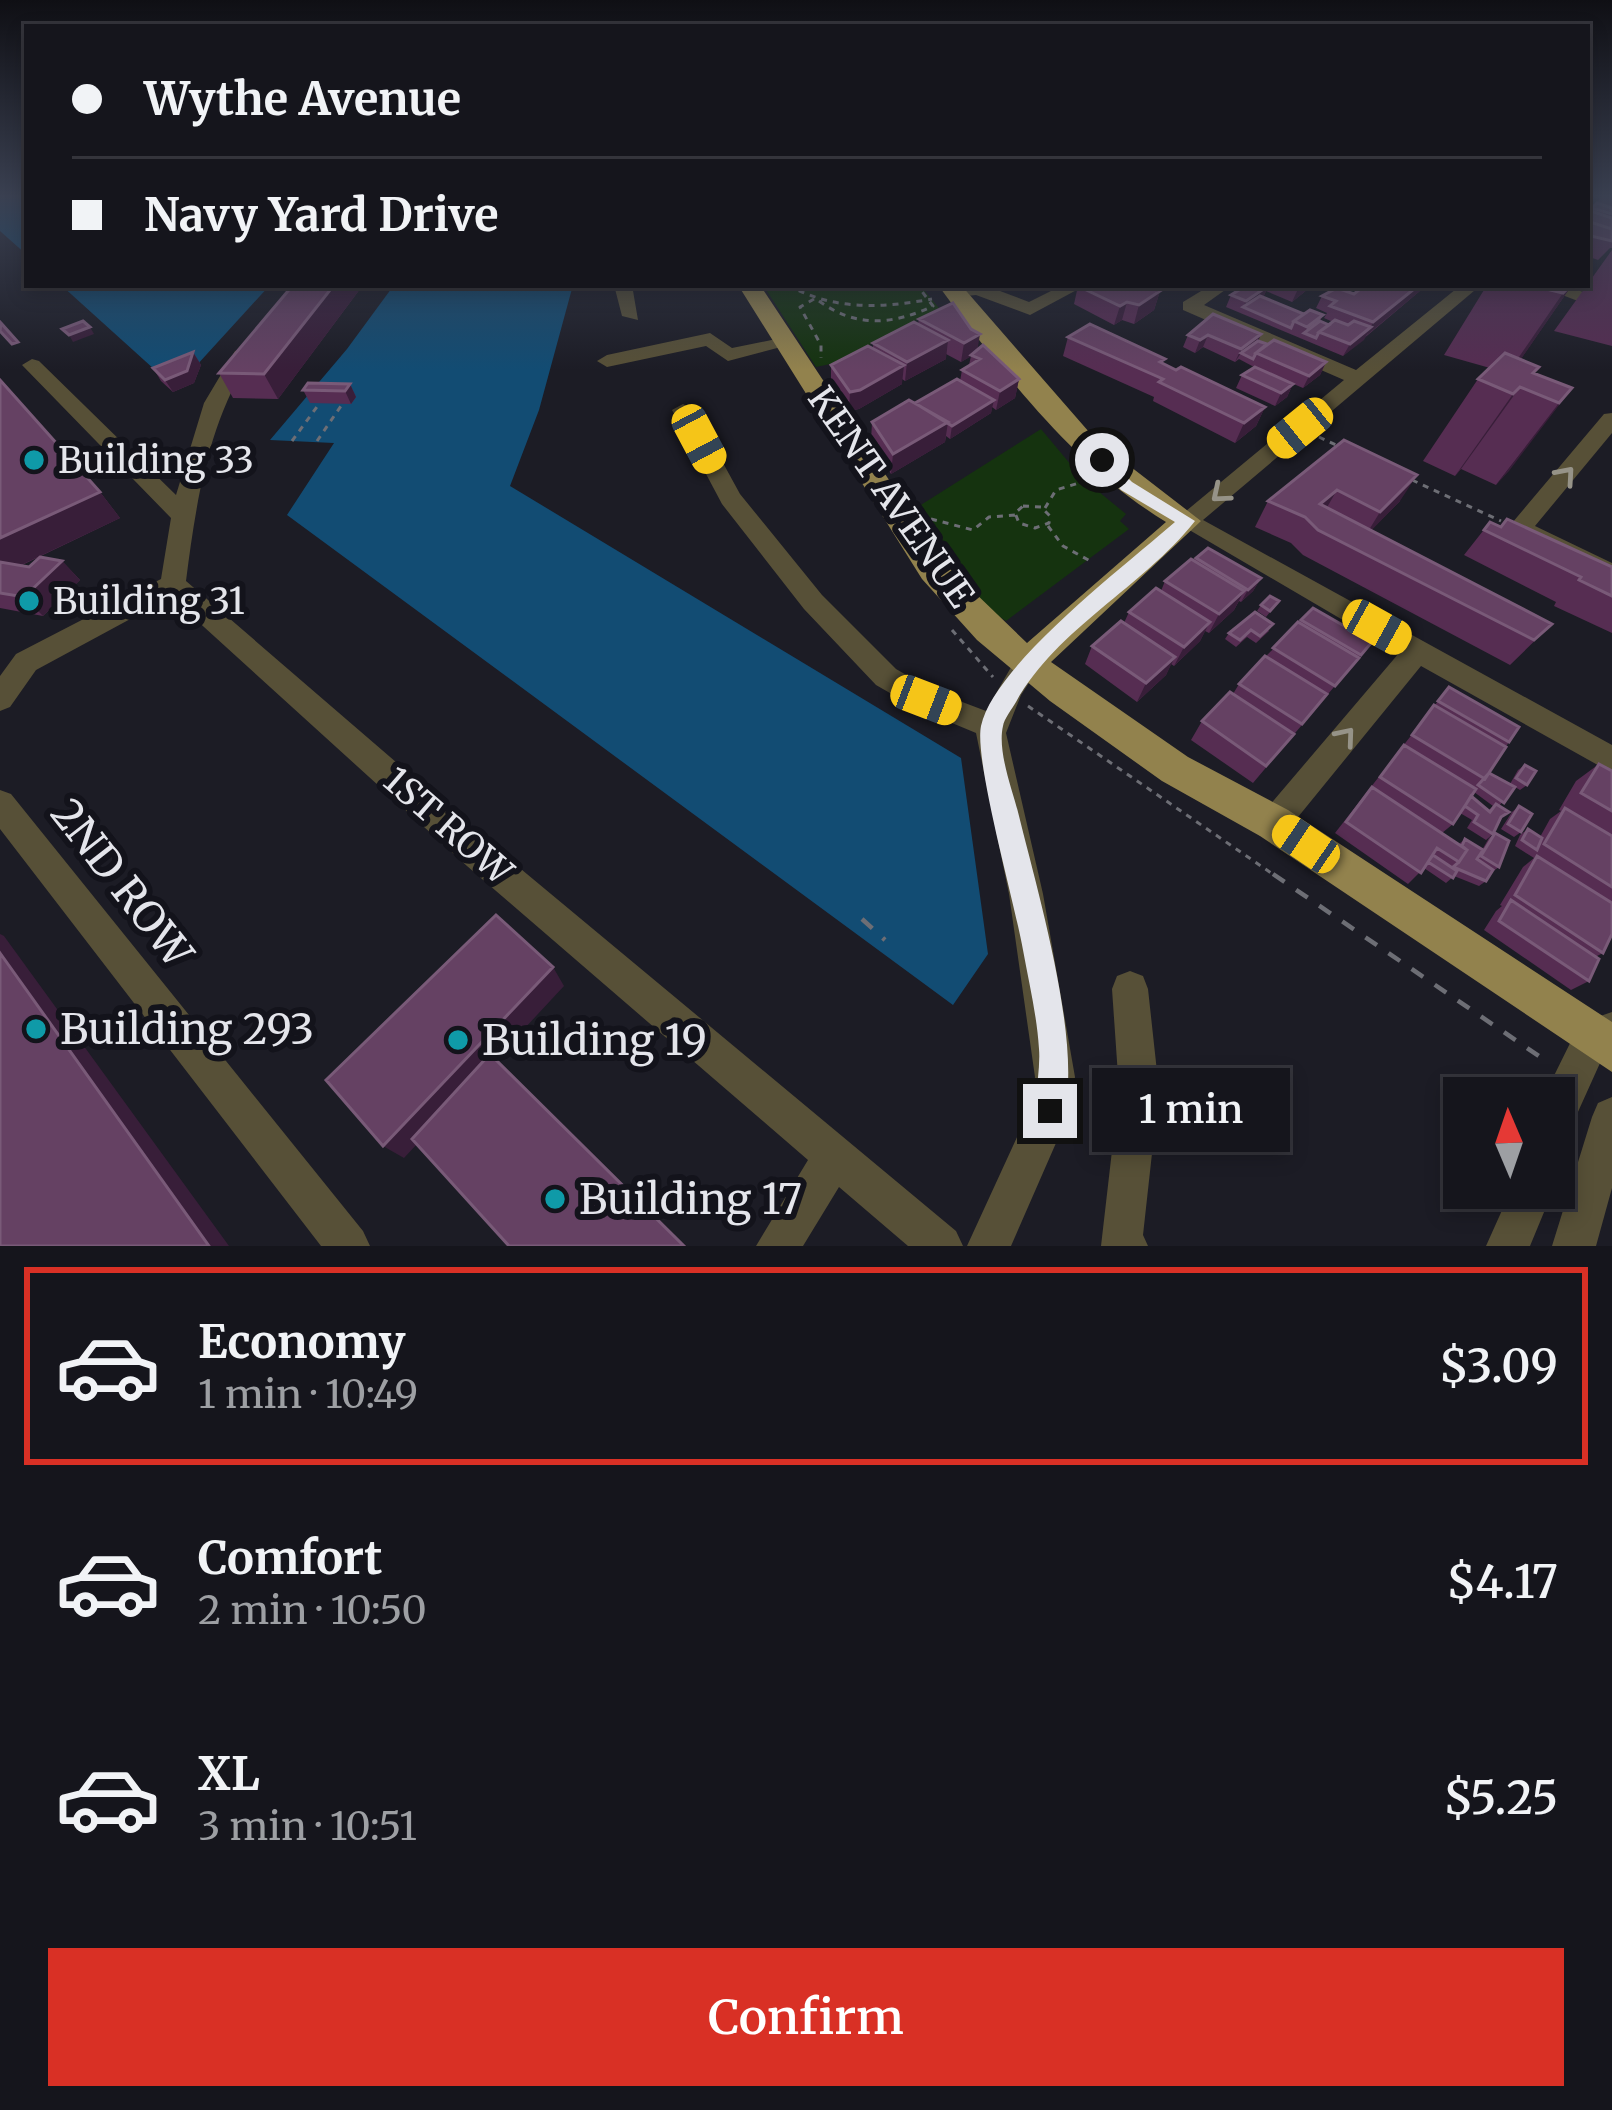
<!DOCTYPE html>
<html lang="en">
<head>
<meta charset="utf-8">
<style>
	body { margin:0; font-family:Merriweather,serif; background:#222229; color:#f1f3f6; height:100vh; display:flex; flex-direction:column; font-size:45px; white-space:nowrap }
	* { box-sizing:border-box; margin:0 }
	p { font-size:39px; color:#9d9fa3 }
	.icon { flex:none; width:66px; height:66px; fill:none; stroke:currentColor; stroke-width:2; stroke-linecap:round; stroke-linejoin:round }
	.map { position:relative; height:1246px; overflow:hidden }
	.details { display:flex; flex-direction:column; background:#15151c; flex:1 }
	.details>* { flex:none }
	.hud { position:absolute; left:24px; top:24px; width:1566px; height:264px; border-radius:0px; box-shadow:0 6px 18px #0003,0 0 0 3px #34343b; display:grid; align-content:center; height:264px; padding:0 48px; background:#15151c }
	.needle { width:78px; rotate:358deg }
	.controls { position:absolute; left:1443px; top:1077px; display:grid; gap:24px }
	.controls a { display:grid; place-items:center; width:132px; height:132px; border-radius:0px; background:#15151c; box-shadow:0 6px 18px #0003,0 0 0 3px #34343b; font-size:60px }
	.end { position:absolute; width:54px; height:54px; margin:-27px; border:15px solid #e4e5eb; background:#111; box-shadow:0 0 0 6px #111 }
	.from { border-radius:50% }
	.bubble { position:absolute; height:84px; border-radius:0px; background:#15151c; box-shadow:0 6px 18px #0003,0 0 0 3px #34343b; font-size:39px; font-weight:600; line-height:84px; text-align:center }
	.car { position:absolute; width:36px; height:72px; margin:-36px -18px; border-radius:15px; box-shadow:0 0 9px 3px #0007; background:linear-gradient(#f5c518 24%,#345 0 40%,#f5c518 0 76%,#345 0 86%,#f5c518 0) }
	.hud b { display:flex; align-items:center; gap:42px; height:114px; font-size:45px }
	.hud b+b { border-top:3px solid #34343b }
	.hud i { width:30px; height:30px; background:#f1f3f6 }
	ul { padding:21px 0 0; list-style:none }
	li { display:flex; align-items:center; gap:36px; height:198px; margin:0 24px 18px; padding:0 24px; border:6px solid transparent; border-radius:0px }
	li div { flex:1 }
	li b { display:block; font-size:45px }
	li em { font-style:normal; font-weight:600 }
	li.current { border-color:#d93025 }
	li>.icon { width:108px; height:108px; stroke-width:1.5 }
	.action { display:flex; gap:24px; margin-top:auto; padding:24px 48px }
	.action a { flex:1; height:138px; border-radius:0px; background:#d93025; color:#fff; font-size:48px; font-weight:600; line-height:138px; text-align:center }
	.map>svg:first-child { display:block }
	.green { fill:#15330f }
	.water { fill:#124c73 }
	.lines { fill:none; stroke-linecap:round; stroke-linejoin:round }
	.path-far1 { stroke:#6d6e75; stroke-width:3; stroke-dasharray:6 6; stroke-linecap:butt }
	.path { stroke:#6d6e75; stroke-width:4.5; stroke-dasharray:14 14; stroke-linecap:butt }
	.minor { fill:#575037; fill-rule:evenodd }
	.major { fill:#92824d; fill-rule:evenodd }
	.wall { fill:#562d52; fill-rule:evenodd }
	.shaded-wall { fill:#381e39 }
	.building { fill:#654163; stroke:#795a78; stroke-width:3 }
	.oneway { stroke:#969388 }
	.route { fill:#e4e5eb }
	.culture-dot { fill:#0f9aa8; stroke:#13131b; stroke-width:4.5 }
	.labels { text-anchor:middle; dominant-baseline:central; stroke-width:12; stroke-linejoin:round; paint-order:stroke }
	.poi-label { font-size:36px; fill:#e4e5eb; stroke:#13131b; text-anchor:start }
	.street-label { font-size:36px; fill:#e4e5eb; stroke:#13131b }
	.near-street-label { font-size:42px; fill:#e4e5eb; stroke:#13131b }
	.near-poi-label { font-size:42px; fill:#e4e5eb; stroke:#13131b; text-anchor:start }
</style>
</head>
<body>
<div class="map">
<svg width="1612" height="1246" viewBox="0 0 1612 1246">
	<rect width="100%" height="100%" fill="#1c1c25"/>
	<!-- green -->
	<path class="green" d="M763 285H920L939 308 835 363 816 367Z
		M1041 429 1082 478 1126 514 1120 521 1129 529 1006 621 979 603 916 508Z"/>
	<!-- water -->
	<path class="water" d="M0 196H27V255L0 231Z
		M61 285H270L196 366 165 379Z
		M394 285H573L539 410 510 486 961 758 988 954 953 1005 287 515 334 443 270 440 347 349Z"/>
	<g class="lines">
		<!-- path-far1 -->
		<path class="path-far1" d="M788 285C834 311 882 308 932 299
			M814 299 800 307 821 345V358
			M819 301C856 328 893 325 933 306L917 285
			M1319 437 1338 446
			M292 441 319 404
			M317 441 343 403
			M1412 480 1501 521
			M1023 506 1041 507 1050 516 1049 523 1035 528 1019 523 1015 513Z
			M1045 508 1056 490 1089 480
			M931 519 973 530 989 517 1015 515
			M1048 526 1063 546 1092 562
			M952 630 993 677
			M1028 706 1277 877"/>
		<!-- path -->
		<path class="path" d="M1273 874 1549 1063
			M862 919 885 940"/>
		<!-- minor -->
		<path class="minor" d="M614 285H632L638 320 622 316Z
			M984 285 1029 302 1063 285H1086L1030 315 976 295 955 297 946 292 955 287Z
			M1211 285H1232L1204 305 1356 370 1461 285H1481L1203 520 1612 745V773L1421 666 1285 833 1274 838 1263 833 1258 823 1263 813 1399 653 1174 521 1344 380 1183 310V302Z
			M1536 285H1563L1612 302V314Z
			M710 333 732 348 786 337 796 343 728 361 706 346 607 367 597 361 607 355Z
			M242 349 252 355C208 422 196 503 186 581L491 844 956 1231 963 1246H908L839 1187 803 1246H756L808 1160 467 866 171 597 36 670 10 707 0 711V676L16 654 161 579 171 518 22 365 32 359 39 361 176 495 204 403 235 351Z
			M683 404 694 410 740 494 822 595 896 669 936 692 986 711 1018 655H1038L1042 663 1021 695 1006 733 1043 894 1075 1077 1070 1111 1011 1246H967L1030 1109 1035 1077 1009 894 976 733 916 708 876 685 804 609 722 504 672 410Z
			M1612 413V433L1535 526 1612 563V583L1510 535 1507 529 1604 414Z
			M0 790 11 794 363 1231 370 1246H321L0 829Z
			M1130 971 1143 976 1148 989 1159 1090 1143 1235 1148 1246H1101L1119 1090 1112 989 1117 976Z
			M1612 1012V1050L1605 1052 1568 1134 1554 1140V1098H1543L1580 1023Z
			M1612 1097V1188L1596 1246H1552L1592 1117 1598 1103Z
			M1512 1188H1554L1530 1246H1486Z"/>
		<!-- major -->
		<path class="major" d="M738 285H760L944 563 1027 643 1166 522C1073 465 1002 372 938 285H961L1096 440 1201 521 1051 662 1188 757 1288 810 1612 1022V1072L1260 836 1162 781 1050 701 977 640 922 579Z"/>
	</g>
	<!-- wall -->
	<path class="wall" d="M1612 196V248H1610L1598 260 1587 256V213L1601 197Z
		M1612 250V346L1554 331 1587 285Z
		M293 285H363L278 399 233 398 219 373Z
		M1247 285H1313L1292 302 1266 291 1263 298 1304 314 1323 315 1320 321 1329 325 1333 322 1324 318 1327 313 1316 308 1322 296 1354 294 1427 285 1343 356 1226 307 1231 295Z
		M1487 285H1572L1520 360 1534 374 1572 388 1496 485 1461 469 1455 476 1423 461 1478 379 1490 368 1444 355Z
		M1078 286 1160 291 1154 310 1134 324 1122 320 1114 325 1074 304Z
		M919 319 977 348 1019 379 1015 398 996 410 992 407 991 413 950 439 946 436 945 442 891 474 871 441 872 422 960 381 962 370 969 365 971 356 961 362 946 354V359L905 381 902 379V384L859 409 849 411 831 384V365L873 348V343L918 324Z
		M1261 334 1258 341 1326 362 1320 375 1303 388 1284 380 1293 384 1287 397 1275 406 1236 388 1242 375 1254 367 1239 359 1235 362 1203 347 1195 353 1183 347 1188 335Z
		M1068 337 1163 364 1265 407 1256 426 1235 443 1153 401 1154 397 1063 356Z
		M193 352 201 365 194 383 173 392 161 381 153 368Z
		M0 380 100 492 120 518 20 566 29 567 62 561 80 580 43 616 0 608Z
		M350 384 356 397 351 404 310 403 303 390Z
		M1344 440 1400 501 1371 530 1552 624 1510 665 1303 555 1291 543 1255 527 1268 501Z
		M1490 522 1612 567V633L1554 606 1556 602 1464 555Z
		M1196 558 1261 578 1253 591 1241 602 1239 601 1234 610 1209 633 1205 631 1200 641 1174 666 1171 664 1166 675 1137 702 1085 664 1092 646 1124 623 1129 612 1161 591 1165 581Z
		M1279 601 1266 617 1257 611 1261 605Z
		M1313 608 1372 642 1253 783 1191 740 1202 721 1233 694 1239 684Z
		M1255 612 1269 631 1256 643 1247 637 1236 647 1225 639 1229 633Z
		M1449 687 1509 742 1489 773 1510 784 1518 770 1525 765 1527 785 1520 790 1515 787 1499 806 1500 819 1493 834 1486 840 1467 828 1472 820 1460 813 1453 824 1442 833 1459 844 1465 839 1482 850 1489 838 1495 833 1499 867 1492 872 1486 881 1479 886 1454 876 1446 883 1424 868 1408 884 1335 833ZM1474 792 1493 806 1488 811 1471 796Z
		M1599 764 1612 771V934L1603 953 1595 957 1589 981 1571 990 1484 930 1496 911 1502 906 1500 905 1523 867 1534 858 1515 846 1520 835 1528 829 1540 837 1550 819 1561 811 1559 810 1576 781Z
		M1519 806 1521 832 1514 837 1501 829 1512 812Z"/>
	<!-- shaded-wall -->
	<path class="shaded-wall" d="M334 285H363L278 399 264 374Z
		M1303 285H1313L1292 302 1298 289Z
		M1419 285H1427L1367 335 1373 322Z
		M1572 285 1519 362 1508 373 1563 293Z
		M1268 286 1263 298 1243 307 1246 301Z
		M1160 291 1154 310 1134 324 1139 305Z
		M1127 302 1122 320 1114 325 1120 306Z
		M90 327 94 334 73 342 69 335Z
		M1371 327 1364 340 1343 356 1350 344Z
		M980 334 977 353 961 362 964 343Z
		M1261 334 1256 347 1241 353 1235 362 1241 349Z
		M1208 335 1203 347 1195 353 1200 340Z
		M948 340 946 359 905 381 907 362Z
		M193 352 201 365 194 383 173 392 165 380Z
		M1326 362 1320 375 1303 388 1309 376Z
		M904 365 902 384 859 409 849 411 850 392Z
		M1019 379 1015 398 996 410 1000 391Z
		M350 384 356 397 351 404 345 391Z
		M1293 384 1287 397 1275 406 1281 393Z
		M1520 387 1461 469 1455 476 1513 394Z
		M1572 388 1509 471 1496 485 1559 403Z
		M994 400 991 413 950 439 952 426Z
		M1265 407 1256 426 1235 443 1244 423Z
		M948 422 945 442 891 474 893 454Z
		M1417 475 1400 501 1364 538 1380 512Z
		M1337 490 1322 516 1320 504Z
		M100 492 120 518 0 575V538Z
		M62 561 80 580 43 616 24 597Z
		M1261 578 1253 591 1241 602 1248 590Z
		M1244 591 1234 610 1209 633 1219 614Z
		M1210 622 1200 641 1174 666 1184 647Z
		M1175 657 1166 675 1137 702 1146 683Z
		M0 934 4 936 229 1246H209L0 953Z
		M553 967 564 986 404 1158 383 1146Z"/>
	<!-- building -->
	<path class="building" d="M1597 203 1612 208V214L1592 208Z
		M1591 211 1612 218V229L1587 221V213Z
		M1587 221 1612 229V241L1587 235Z
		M293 285H334L264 374 219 373Z
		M1080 285H1147L1160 291 1139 305 1127 302 1120 306 1078 286Z
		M1247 285H1265L1268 286 1246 301 1231 295Z
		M1365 285H1419L1373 322 1330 306 1336 301 1322 296 1337 288 1354 294Z
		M1530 285H1571L1563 293Z
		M1260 296 1304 314 1294 321 1291 328 1243 307Z
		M953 303 971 329 980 334 964 343 919 319Z
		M1310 310 1323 315 1307 327 1294 321Z
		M1213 314 1261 334 1241 349 1208 335 1200 340 1188 335Z
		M1335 320 1348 325 1354 321 1371 327 1350 344 1319 332Z
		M83 321 90 327 69 335 62 329Z
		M1320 321 1329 325 1319 332 1316 338 1304 333Z
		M914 322 948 340 907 362 873 343Z
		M1 323 18 342 12 344 0 331Z
		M1090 324 1165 359 1160 362 1176 370 1181 367 1265 407 1244 423 1159 382 1163 379 1068 337Z
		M1274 340 1326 362 1309 376 1256 353Z
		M1258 341 1267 344 1256 353 1253 359 1241 353Z
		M983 345 1019 379 1000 391 962 370 980 359 971 355Z
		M868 346 904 365 860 390 850 392 831 365Z
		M193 352 187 371 165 380 153 368Z
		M1505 353 1539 367 1533 373 1572 388 1559 403 1520 387 1513 394 1478 379Z
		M1255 367 1293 384 1281 393 1242 375Z
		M957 379 994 400 952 426 915 403Z
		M0 380 100 492 0 538Z
		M308 383 350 384 345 391 303 390Z
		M909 400 948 422 893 454 872 422Z
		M1344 440 1417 475 1380 512 1337 490 1320 504 1552 624 1534 640 1318 530 1305 517 1268 501Z
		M1507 519 1612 567V596L1579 580 1581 577 1484 530 1490 522 1501 527Z
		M1208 548 1261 578 1248 590 1196 558Z
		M40 557 62 561 24 597 0 593V562L29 567Z
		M1191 559 1244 591 1219 614 1165 581Z
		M1156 588 1210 622 1184 647 1129 612Z
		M1270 596 1279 601 1270 611 1261 605Z
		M1313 608 1372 642 1361 655 1301 620Z
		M1255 612 1273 624 1260 636 1251 630 1240 640 1229 633Z
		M1121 621 1175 657 1146 683 1092 646Z
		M1298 622 1359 658 1335 686 1273 648Z
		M1265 656 1327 694 1302 724 1239 684Z
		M1449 687 1519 727 1509 742 1438 701Z
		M1230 692 1294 734 1266 766 1202 721Z
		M1434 705 1506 747 1485 779 1412 735Z
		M1404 745 1476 789 1453 824 1380 777Z
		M1599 764 1612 771V811L1581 793Z
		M1525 765 1536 771 1527 785 1516 778Z
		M1489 773 1515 787 1504 803 1478 785Z
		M1372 787 1467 850 1459 862 1437 848 1421 873 1346 822Z
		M1471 796 1490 812 1496 804 1509 812 1501 817 1493 834 1474 822 1478 815 1465 806Z
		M1519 806 1532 814 1521 832 1508 824Z
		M1565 808 1612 836V887L1544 844Z
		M1528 829 1542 838 1537 850 1522 840Z
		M1495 833 1509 841 1499 867 1481 856Z
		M1465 839 1483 850 1477 859 1493 870 1486 881 1453 867 1459 862 1467 850 1462 846Z
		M1433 855 1457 871 1453 878 1428 862Z
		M1537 856 1612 903V934L1603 953 1515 895Z
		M1511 900 1599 959 1589 981 1499 921Z
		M496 915 553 967 383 1146 326 1080Z
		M0 953 209 1246H0Z
		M490 1054 684 1246H509L412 1139Z"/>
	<!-- one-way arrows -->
	<defs><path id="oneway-chevron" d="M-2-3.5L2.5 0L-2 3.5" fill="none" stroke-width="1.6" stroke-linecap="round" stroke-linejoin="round" transform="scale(3)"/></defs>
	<g class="oneway">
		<use href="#oneway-chevron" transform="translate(1566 475) rotate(-49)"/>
		<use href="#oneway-chevron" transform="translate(1220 494) rotate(140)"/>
		<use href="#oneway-chevron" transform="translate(1346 736) rotate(-50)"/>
	</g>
	<!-- sky -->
	<linearGradient id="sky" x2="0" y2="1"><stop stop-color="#0f0f14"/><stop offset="0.53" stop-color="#3a4051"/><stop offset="1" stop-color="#3a4051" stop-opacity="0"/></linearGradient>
	<rect width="1612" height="370" fill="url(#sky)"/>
	<!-- route -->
	<path class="route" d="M1096 457H1107L1132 482 1195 521C1142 588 1058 627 1016 702 1012 709 1004 719 1003 726 997 752 1013 791 1019 816 1036 886 1087 1057 1061 1121L1050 1126 1040 1121C1032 1101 1041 1072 1039 1049 1037 1016 1029 983 1023 950 1015 904 974 761 981 726 994 665 1126 565 1175 522L1121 490 1096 464Z"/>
	<!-- markers -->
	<g class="culture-dot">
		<circle cx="34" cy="460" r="12"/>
		<circle cx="29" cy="601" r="12"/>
		<circle cx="36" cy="1029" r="12"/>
		<circle cx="458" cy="1040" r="12"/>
		<circle cx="555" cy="1199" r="12"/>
	</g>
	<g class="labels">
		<!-- poi labels -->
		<g class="poi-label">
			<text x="58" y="460">Building 33</text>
			<text x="53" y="601">Building 31</text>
		</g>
		<!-- street labels -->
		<g class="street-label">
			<text transform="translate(891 497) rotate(55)">KENT AVENUE</text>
			<text transform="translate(448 826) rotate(41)">1ST ROW</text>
		</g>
		<!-- near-street labels -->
		<g class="near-street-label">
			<text transform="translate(122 883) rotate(52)">2ND ROW</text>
		</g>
		<!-- near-poi labels -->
		<g class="near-poi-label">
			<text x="60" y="1029">Building 293</text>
			<text x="482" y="1040">Building 19</text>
			<text x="579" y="1199">Building 17</text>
		</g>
	</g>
</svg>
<div class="controls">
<a><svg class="needle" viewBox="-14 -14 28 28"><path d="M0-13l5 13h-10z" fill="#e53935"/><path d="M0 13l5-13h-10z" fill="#9d9fa3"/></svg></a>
</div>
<i class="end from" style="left:1102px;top:460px"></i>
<i class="end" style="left:1050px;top:1111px"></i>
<div class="bubble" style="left:1092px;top:1068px;width:198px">1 min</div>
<i class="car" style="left:1300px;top:428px;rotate:231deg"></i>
<i class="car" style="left:699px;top:439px;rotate:152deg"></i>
<i class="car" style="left:1377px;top:627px;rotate:119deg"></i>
<i class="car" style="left:926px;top:700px;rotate:111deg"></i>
<i class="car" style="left:1306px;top:844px;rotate:304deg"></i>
<div class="hud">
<b><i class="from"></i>Wythe Avenue</b>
<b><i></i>Navy Yard Drive</b>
</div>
</div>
<section class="details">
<ul>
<li class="current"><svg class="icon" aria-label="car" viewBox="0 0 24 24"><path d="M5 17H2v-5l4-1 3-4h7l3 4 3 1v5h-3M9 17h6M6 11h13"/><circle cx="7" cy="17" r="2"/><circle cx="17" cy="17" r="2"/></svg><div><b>Economy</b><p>1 min · 10:49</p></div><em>$3.09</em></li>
<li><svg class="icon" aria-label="car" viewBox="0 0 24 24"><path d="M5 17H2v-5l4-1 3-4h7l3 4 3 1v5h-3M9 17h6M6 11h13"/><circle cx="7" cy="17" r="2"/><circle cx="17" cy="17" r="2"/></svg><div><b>Comfort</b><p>2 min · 10:50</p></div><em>$4.17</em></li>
<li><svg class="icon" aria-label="car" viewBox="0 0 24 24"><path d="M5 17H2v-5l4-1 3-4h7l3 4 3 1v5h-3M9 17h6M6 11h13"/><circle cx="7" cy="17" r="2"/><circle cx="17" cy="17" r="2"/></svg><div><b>XL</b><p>3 min · 10:51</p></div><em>$5.25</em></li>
</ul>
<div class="action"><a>Confirm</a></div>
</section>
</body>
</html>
